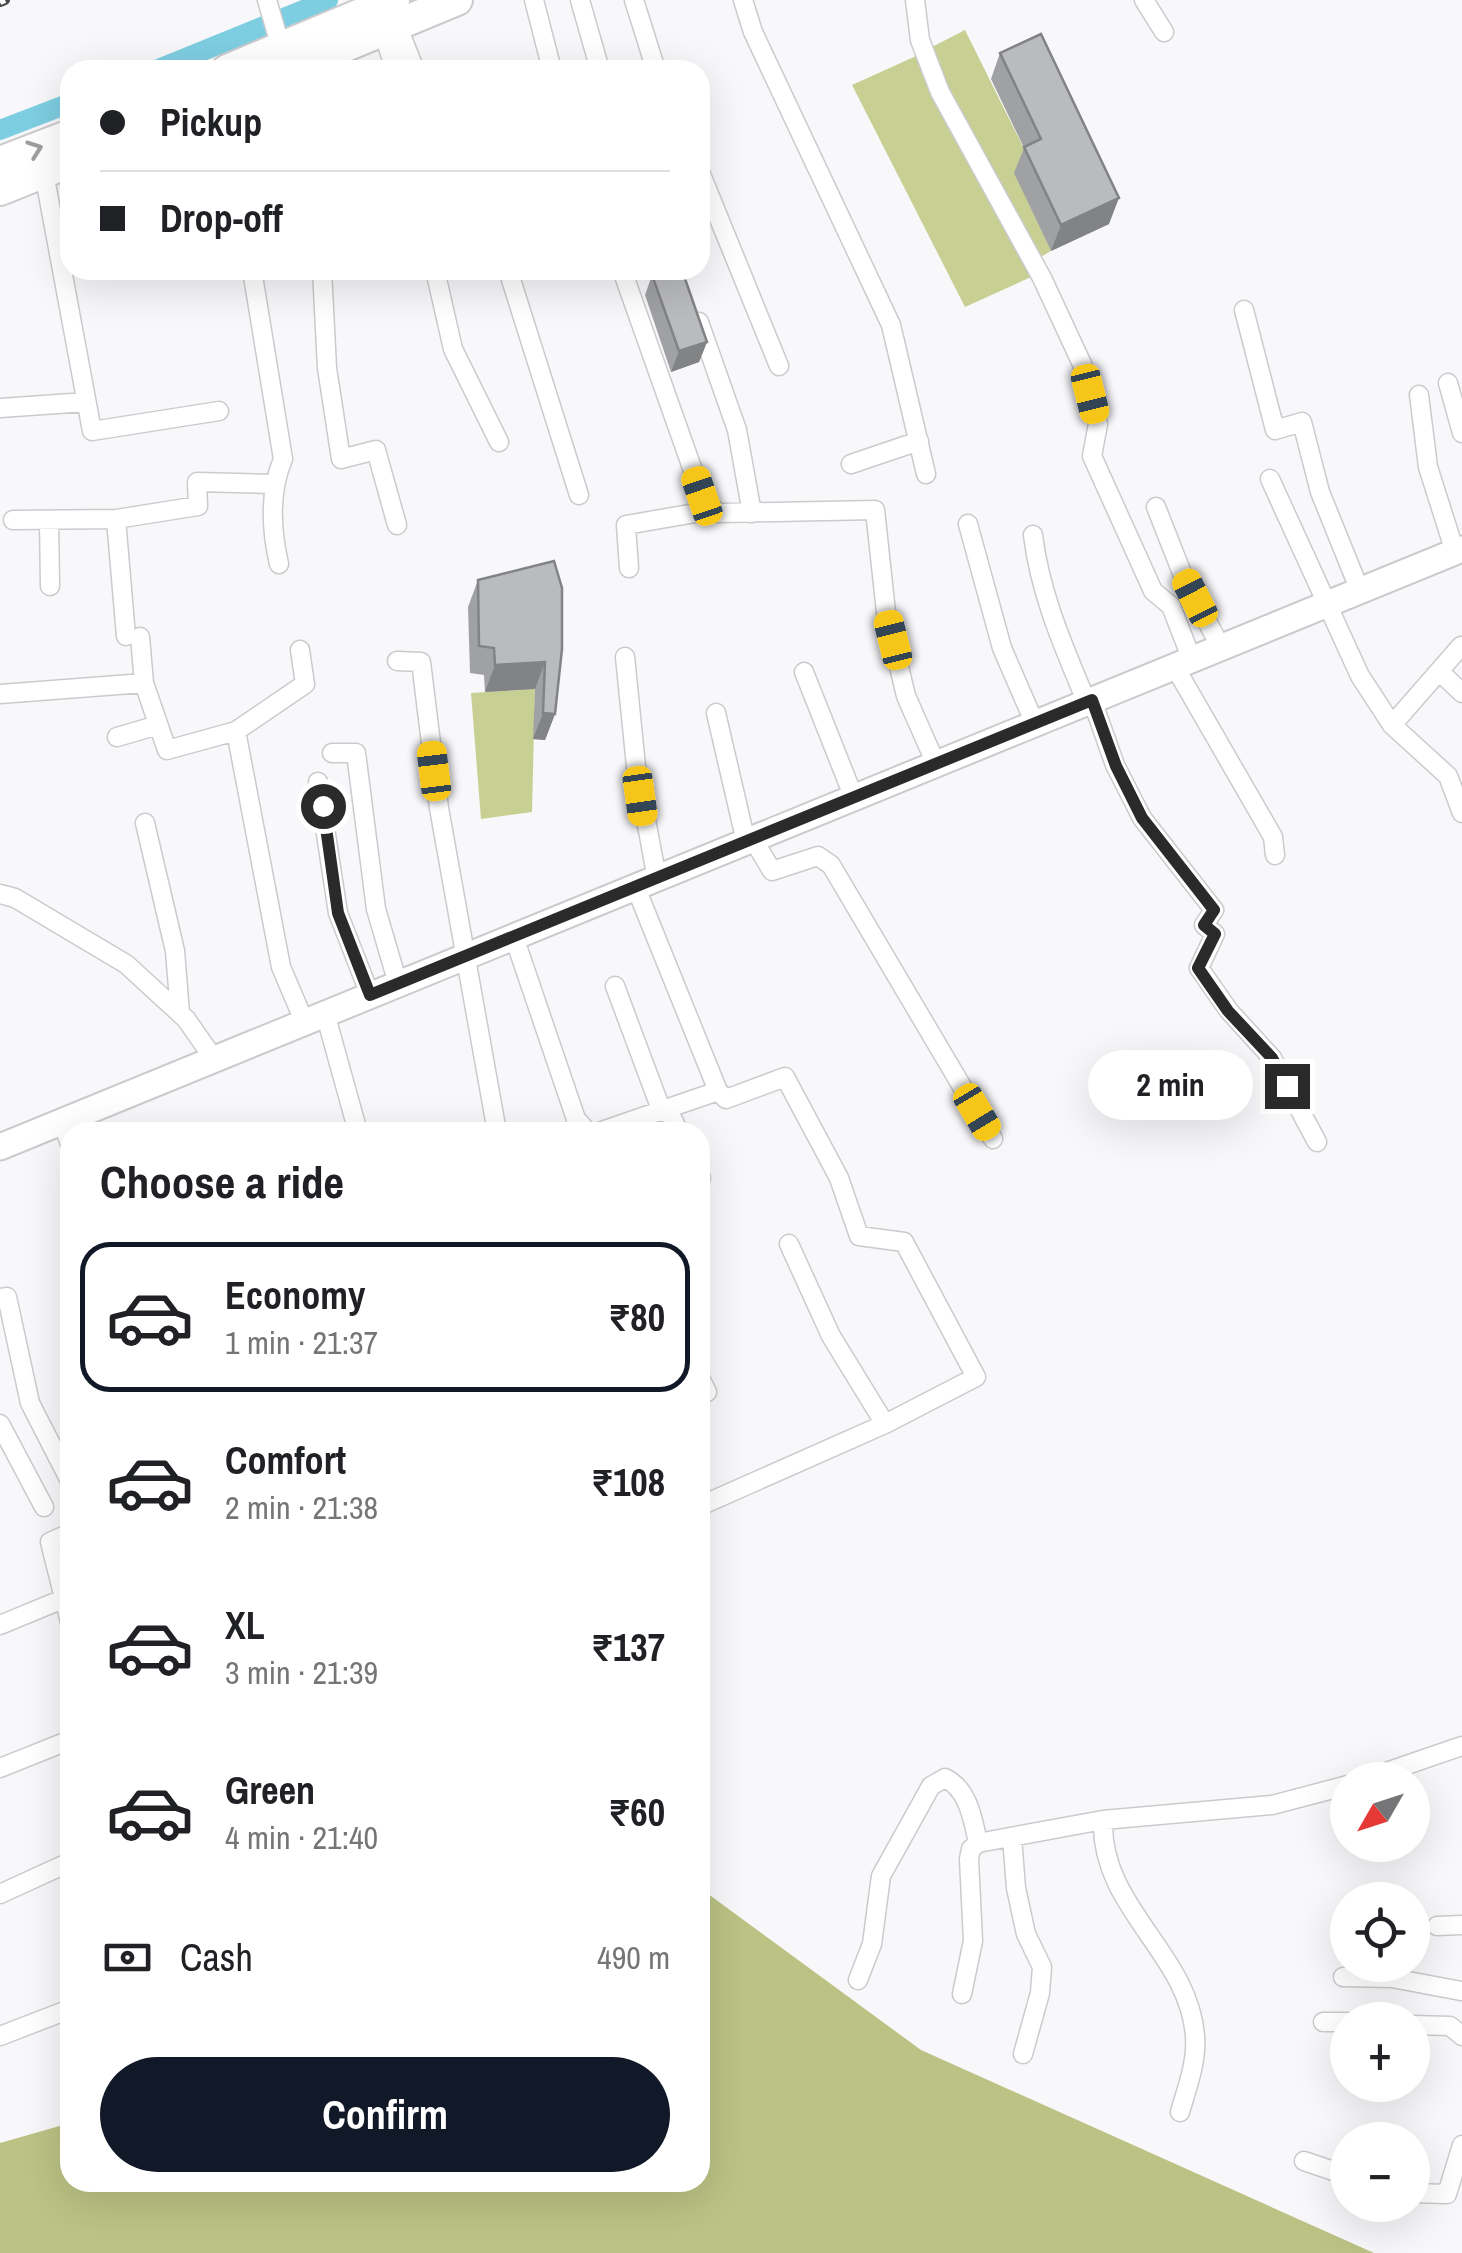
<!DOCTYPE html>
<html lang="en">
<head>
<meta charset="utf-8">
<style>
	body { margin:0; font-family:"Archivo Narrow",sans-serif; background:#f6f6f6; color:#202124; height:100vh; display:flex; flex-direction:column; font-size:38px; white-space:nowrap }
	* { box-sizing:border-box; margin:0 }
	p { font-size:32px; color:#757577 }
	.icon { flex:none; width:55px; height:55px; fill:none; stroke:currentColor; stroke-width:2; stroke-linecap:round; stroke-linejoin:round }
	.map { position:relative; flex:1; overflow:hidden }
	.details { position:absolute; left:60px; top:1122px; width:650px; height:1070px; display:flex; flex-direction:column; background:#fff; border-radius:30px; box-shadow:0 10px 40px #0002 }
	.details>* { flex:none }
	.guide { position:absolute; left:60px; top:60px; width:650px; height:220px; border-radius:30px; box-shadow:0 10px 40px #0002; display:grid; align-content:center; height:220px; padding:0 40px; background:#fff }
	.needle { width:65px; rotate:231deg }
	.controls { position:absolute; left:1330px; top:1762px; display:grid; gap:20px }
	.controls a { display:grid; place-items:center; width:100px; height:100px; border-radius:50%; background:#fff; box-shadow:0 10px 40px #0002; font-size:50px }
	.end { position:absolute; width:45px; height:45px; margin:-22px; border:12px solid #2a2a2b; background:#fff; box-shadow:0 0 0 5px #fff }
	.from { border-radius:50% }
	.bubble { position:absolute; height:70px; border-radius:35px; background:#fff; box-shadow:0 10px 40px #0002; font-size:32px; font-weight:700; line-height:70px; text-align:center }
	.car { position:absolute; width:30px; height:60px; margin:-30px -15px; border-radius:12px; box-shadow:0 0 8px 2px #0007; background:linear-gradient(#f5c518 24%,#345 0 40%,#f5c518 0 76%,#345 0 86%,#f5c518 0) }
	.guide b { display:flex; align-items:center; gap:35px; height:95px; font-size:38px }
	.guide b+b { border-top:2px solid #e0e0e0 }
	.guide i { width:25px; height:25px; background:#202124 }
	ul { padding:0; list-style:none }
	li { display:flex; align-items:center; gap:30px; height:150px; margin:0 20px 15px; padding:0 20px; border:5px solid transparent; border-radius:30px }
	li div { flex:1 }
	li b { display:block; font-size:38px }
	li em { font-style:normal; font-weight:700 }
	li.active { border-color:#111827 }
	li>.icon { width:90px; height:90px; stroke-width:1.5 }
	h2 { padding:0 40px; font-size:45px; line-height:120px }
	.pay { display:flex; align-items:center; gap:25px; height:110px; padding:0 40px; font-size:38px }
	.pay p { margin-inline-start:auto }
	.cta { display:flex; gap:20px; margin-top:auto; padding:20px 40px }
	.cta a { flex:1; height:115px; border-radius:60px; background:#111827; color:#fff; font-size:40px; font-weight:700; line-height:115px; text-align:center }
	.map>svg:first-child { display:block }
	.green { fill:#c8cf93 }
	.forest { fill:#bbc284 }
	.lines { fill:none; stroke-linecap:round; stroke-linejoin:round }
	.canal { stroke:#7ecee1; stroke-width:20 }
	.minor-casing { stroke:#cbcbce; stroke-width:21 }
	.secondary-casing { stroke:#cbcbce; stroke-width:29 }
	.trunk-casing { stroke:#cbcbce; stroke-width:34 }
	.minor { stroke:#fff; stroke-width:18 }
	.secondary { stroke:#fff; stroke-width:25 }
	.trunk { stroke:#fff; stroke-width:30 }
	.rail-casing { stroke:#49494a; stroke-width:10 }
	.rail { stroke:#fff; stroke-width:6; stroke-dasharray:19; stroke-linecap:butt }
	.wall { fill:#a0a1a3 }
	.shaded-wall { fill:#828385 }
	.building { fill:#babbbe; stroke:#828385; stroke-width:2.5 }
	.oneway { stroke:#9f9fa0 }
	.route { stroke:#2a2a2b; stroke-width:12 }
</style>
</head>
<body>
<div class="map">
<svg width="1462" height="2253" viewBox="0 0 1462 2253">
	<rect width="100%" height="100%" fill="#f8f8fb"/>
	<!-- green -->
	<path class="green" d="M965 30 1032 165 1015 174 1051 251 1037 259 949 94 930 48Z
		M916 56 923 77 1031 277 965 307 852 85Z
		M535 689 532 812 481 819 471 693Z"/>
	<!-- forest -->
	<path class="forest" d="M700 1888 921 2050 1374 2253H0V2143L70 2123V2182H700Z"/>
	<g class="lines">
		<!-- canal -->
		<path class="canal" d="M156 70 328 0
			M0 130 70 103"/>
		<!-- minor casing -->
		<g class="minor-casing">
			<path id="minor" d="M267 0 281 48
				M534 0 552 70
				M580 0 600 70
				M634 0 656 70
				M743 0 753 32 891 325 926 474
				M915 0 920 40 940 92 1042 278 1082 364 1098 424 1092 456 1153 591 1171 606 1192 660
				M1144 0 1164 32
				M397 25 415 70
				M383 31 395 70
				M700 172 779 366
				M44 173 92 431 219 411
				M252 270 283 459C269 492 271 529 279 564
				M322 270 327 368 341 459 376 450 397 525
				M435 270 453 349 499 442
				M508 270 579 495
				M622 270 702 496 717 513 875 510 886 612 906 696 936 764
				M1244 310 1275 430 1302 422 1320 492 1360 591
				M699 322 737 430 752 513
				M1448 383 1462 433
				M1419 395 1428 467 1455 552
				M0 408 86 402
				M851 464 919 441
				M1270 479 1360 676 1392 725 1448 776 1462 813
				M1156 507 1182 573 1221 648
				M116 519 126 636
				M13 520 116 519 198 506 197 482 273 484
				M49 520 50 586
				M968 524 1002 648 1035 724
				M1033 535C1040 594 1064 648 1087 703
				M629 568 626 525 713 510
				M140 637 144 683 167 750 236 731 281 967 304 1021
				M625 657 636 766 657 879
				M397 661 421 662 439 808 497 1132
				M1175 667 1273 837 1275 855
				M1439 671 1462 693
				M804 672 854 798
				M0 694 144 683
				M1092 700 1115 765 1142 818 1214 910 1204 925 1215 934 1199 968 1229 1011 1272 1058 1317 1142
				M716 713 746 842
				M1392 725 1461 646
				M236 731 305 684 300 650
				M117 737 158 725
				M332 753H356L376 909 398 984
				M318 782 338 913 370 995
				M145 823 175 951 180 1013
				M753 839 772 871 818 856 831 865 993 1139
				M636 888 718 1091 726 1099 785 1077 839 1178 859 1236 904 1242 976 1377 885 1424 700 1506
				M0 894 15 898 126 964 186 1019 214 1059
				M514 937 576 1119 588 1132
				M615 986 662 1112
				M325 1013 358 1132
				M668 1110 679 1132
				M62 1121 70 1144
				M599 1132 718 1091
				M700 1177 701 1178
				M789 1244 831 1336 885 1424
				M0 1298 7 1297 30 1403 70 1481
				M700 1378 707 1392
				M0 1424 44 1507
				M70 1533 50 1542 70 1622
				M0 1625 63 1599
				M0 1768 70 1740
				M1363 1780 1462 1746
				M1103 1820C1100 1908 1189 1953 1195 2036 1197 2062 1187 2088 1180 2112
				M1012 1837 1016 1888 1026 1934 1042 1967 1040 1993 1023 2054
				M0 1894 70 1862
				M1437 1926 1462 1925
				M1343 1977 1392 1978 1461 1991
				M858 1980 872 1944 881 1876 931 1786 945 1778C968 1789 973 1819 978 1843
				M962 1994 973 1941 969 1859 971 1849 978 1843 1103 1820 1272 1805 1348 1785
				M1323 2022H1348
				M1412 2025 1450 2026 1462 2036
				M0 2036 70 2009
				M1304 2161 1348 2176
				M1412 2193 1447 2194 1462 2145"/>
		</g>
		<!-- secondary casing -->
		<g class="secondary-casing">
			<path id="secondary" d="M0 1147 1462 549"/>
		</g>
		<!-- trunk casing -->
		<g class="trunk-casing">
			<path id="trunk" d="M227 70 394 0
				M288 70 457 0
				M0 162 70 135
				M0 190 70 162"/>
		</g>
		<!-- minor -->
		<use href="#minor" class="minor"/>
		<!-- secondary -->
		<use href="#secondary" class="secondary"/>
		<!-- trunk -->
		<use href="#trunk" class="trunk"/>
		<!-- rail casing -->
		<g class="rail-casing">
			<path id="rail" d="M0 2 5 0"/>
		</g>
		<!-- rail -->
		<use href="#rail" class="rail"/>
	</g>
	<!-- wall -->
	<path class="wall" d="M1000 53 1109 224 1051 251 1014 173 1024 148 991 79Z
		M70 176V244L60 191 65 177Z
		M652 275 707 342 699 362 671 372 645 295Z
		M554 561 555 714 545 740 533 739 535 689 485 692 484 675 470 673 468 607 478 580Z"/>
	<!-- shaded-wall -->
	<path class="shaded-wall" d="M1119 198 1109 224 1051 251 1061 225Z
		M707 342 699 362 671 372 679 351Z
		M545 662 535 689 485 692 495 665Z
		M543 713 555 714 545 740 533 739Z"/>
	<!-- building -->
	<path class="building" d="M1041 34 1119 198 1061 225 1024 147 1041 139 1000 53Z
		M70 176V204L65 177Z
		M666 270H682L707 342 679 351 652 275Z
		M554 561 562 588V649L555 714 543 713 545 662 495 665 494 648 479 646 478 580Z"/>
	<!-- one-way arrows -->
	<defs><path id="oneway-chevron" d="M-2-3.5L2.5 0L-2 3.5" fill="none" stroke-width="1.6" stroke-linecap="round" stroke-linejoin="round" transform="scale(2.5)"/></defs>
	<use class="oneway" href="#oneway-chevron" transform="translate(35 149) rotate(-20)"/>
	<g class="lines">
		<!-- route -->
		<path class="route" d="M323 806 338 913 370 995 1092 700 1116 766 1142 818 1214 910 1204 925 1215 934 1198 968 1228 1011 1272 1058 1287 1086"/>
	</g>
</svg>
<div class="controls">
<a><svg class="needle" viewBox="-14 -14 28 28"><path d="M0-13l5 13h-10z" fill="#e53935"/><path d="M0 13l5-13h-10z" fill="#757577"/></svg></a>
<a><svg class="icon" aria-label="locate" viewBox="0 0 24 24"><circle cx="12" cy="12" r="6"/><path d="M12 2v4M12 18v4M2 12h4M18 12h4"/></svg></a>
<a>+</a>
<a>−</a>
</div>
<i class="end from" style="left:323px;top:806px"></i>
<i class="end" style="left:1287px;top:1086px"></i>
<div class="bubble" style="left:1088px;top:1050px;width:165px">2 min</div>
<i class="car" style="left:1090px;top:394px;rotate:166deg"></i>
<i class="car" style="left:702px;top:496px;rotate:341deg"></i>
<i class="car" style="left:1195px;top:598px;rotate:333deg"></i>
<i class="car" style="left:893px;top:640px;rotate:346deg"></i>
<i class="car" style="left:434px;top:771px;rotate:353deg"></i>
<i class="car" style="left:640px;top:796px;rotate:172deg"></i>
<i class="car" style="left:977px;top:1112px;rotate:149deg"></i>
<div class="guide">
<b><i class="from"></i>Pickup</b>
<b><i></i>Drop-off</b>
</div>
<section class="details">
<h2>Choose a ride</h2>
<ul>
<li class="active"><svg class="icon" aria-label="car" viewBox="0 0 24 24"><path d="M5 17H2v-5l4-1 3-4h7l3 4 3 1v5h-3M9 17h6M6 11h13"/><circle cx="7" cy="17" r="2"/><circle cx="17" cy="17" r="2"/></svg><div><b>Economy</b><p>1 min · 21:37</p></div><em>₹80</em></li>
<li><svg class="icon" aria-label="car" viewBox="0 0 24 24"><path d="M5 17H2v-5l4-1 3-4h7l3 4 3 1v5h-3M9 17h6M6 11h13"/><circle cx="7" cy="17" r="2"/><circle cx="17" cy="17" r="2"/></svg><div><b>Comfort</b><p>2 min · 21:38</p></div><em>₹108</em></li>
<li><svg class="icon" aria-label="car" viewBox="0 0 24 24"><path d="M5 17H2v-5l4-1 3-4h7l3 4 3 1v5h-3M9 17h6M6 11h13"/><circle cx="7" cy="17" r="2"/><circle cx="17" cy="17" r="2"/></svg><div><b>XL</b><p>3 min · 21:39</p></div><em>₹137</em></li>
<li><svg class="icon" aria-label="car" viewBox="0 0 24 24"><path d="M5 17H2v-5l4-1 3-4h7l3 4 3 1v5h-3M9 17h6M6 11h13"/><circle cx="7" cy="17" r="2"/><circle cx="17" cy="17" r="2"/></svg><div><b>Green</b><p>4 min · 21:40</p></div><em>₹60</em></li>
</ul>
<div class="pay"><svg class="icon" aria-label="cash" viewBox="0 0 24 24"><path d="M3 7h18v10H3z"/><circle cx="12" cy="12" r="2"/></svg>Cash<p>490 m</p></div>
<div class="cta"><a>Confirm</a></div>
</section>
</div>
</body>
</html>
